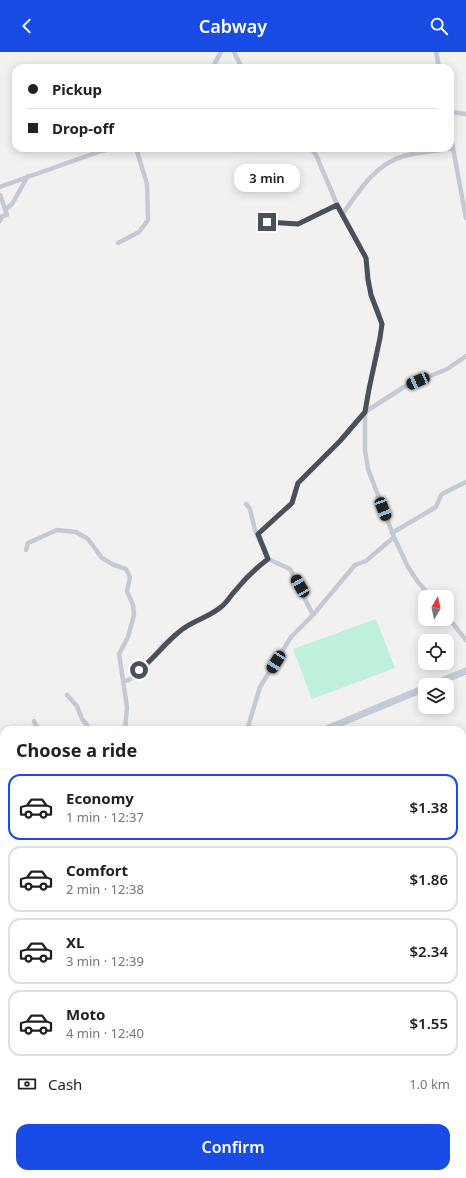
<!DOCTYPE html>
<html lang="en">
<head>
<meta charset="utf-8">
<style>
	body { margin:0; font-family:"Noto Sans",sans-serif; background:#f6f6f6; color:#202124; height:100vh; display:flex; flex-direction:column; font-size:15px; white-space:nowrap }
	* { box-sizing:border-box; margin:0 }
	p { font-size:13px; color:#757577 }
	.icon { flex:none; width:22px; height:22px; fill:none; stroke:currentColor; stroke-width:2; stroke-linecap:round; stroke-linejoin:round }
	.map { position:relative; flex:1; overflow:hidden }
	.details { position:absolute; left:0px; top:674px; width:466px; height:452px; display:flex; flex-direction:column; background:#fff; border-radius:12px 12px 0 0; box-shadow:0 2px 10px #0003 }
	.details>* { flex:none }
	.hud { position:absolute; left:12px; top:12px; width:442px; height:88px; border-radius:12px; box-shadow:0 2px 10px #0003; display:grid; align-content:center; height:88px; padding:0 16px; background:#fff }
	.needle { width:26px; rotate:9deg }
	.controls { position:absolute; left:418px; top:538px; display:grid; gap:8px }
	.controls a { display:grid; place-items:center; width:36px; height:36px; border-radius:8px; background:#fff; box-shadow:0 2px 10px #0003; font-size:20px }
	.end { position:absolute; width:18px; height:18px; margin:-9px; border:5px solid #48505e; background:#fff; box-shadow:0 0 0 2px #fff }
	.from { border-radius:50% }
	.bubble { position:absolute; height:28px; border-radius:12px; background:#fff; box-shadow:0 2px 10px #0003; font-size:13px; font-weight:600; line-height:28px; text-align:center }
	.car { position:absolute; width:12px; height:24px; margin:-12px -6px; border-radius:5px; box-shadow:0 0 3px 1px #0007; background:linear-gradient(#222 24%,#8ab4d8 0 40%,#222 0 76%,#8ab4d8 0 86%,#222 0) }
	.hud b { display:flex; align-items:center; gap:14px; height:38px; font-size:15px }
	.hud b+b { border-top:1px solid #e0e0e0 }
	.hud i { width:10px; height:10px; background:#202124 }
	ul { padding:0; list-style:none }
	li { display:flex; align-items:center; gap:12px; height:66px; margin:0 8px 6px; padding:0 8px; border:2px solid #e0e0e0; border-radius:12px }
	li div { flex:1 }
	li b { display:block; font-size:15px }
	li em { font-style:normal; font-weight:600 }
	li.current { border-color:#184ce4 }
	li>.icon { width:36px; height:36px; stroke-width:1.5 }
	h2 { padding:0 16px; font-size:18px; line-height:48px }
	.pay { display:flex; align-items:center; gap:10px; height:44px; padding:0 16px; font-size:15px }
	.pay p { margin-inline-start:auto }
	.cta { display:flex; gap:8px; margin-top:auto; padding:8px 16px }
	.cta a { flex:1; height:46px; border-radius:12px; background:#184ce4; color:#fff; font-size:16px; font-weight:600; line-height:46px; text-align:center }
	header { display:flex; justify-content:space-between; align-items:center; height:52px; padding:0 16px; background:#184ce4; color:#fff; font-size:18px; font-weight:600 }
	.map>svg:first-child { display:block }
	.green { fill:#bff0db }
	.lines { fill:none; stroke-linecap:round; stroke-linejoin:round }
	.street { stroke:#c4cad5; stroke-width:4.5 }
	.secondary { stroke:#c3cad9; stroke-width:7 }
	.rail-casing { stroke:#b2b4bb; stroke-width:3 }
	.rail { stroke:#fff; stroke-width:1.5; stroke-dasharray:4.5; stroke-linecap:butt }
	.route { stroke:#48505e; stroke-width:5 }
</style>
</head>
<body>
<header><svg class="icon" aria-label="back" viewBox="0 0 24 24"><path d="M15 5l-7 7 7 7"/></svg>Cabway<svg class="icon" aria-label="search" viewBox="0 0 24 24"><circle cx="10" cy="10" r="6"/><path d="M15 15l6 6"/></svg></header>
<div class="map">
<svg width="466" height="1126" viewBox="0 0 466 1126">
	<rect width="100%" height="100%" fill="#f3f1f0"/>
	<!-- green -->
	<path class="green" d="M376 567 395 616 312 647 293 597Z"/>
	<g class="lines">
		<!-- street -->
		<path class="street" d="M234 0 242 16
			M436 0 439 16
			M212 16 221 0
			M450 60 466 62
			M450 80 466 166
			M311 96 316 103 339 157 366 206 367 227 371 243 378 259 382 272 380 286 369 337 365 360V398L368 417 394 485 408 515 418 530 431 545
			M0 135 101 99 119 96
			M0 143 7 163 2 164 0 169
			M5 158 12 152 28 124
			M342 163C358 140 375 112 404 104 419 100 437 99 453 96
			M267 170 298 172 337 153
			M118 191 139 180 148 168 147 132 136 96
			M392 481 436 455 441 443 444 441 466 430
			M258 482 292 451 298 431 340 389 365 360 404 335 447 317 466 304
			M26 498 28 491 57 478 76 480 88 487 102 506 114 513 126 517 130 525 127 539 133 553 134 563 128 585 119 602 127 655 125 678
			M268 507 290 517 313 563
			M447 564 466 588
			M123 630 133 626 139 618 146 614 162 594 179 579 188 573 210 562 220 556 248 523 268 507 255 478 250 457 246 452
			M67 643 77 654 82 667 87 673 89 678
			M34 669 38 678
			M247 678 260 635 291 585 313 563 355 513 366 509 394 485
			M0 698 4 706
			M462 967 466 960
			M0 1044 4 1043
			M218 1122 219 1126
			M443 1122 448 1126
			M35 1126 37 1122
			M62 1126 65 1122
			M163 1126 164 1122
			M397 1126V1122"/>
		<!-- secondary -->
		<path class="secondary" d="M432 633 466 619
			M324 678 425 636
			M0 838 4 837"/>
		<!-- rail casing -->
		<g class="rail-casing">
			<path id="rail" d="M462 691 466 689
				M0 874 4 873"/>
		</g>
		<!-- rail -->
		<use href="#rail" class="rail"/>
	</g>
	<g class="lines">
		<!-- route -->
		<path class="route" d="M139 618C154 607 164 592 179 580 191 569 208 566 221 555 227 551 230 544 235 539 245 527 256 516 268 507L258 482 292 451 298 431 340 389 365 360 369 337 380 286 382 272 371 243 368 227 366 206 337 153 298 172 267 170"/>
	</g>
</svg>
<div class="controls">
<a><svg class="needle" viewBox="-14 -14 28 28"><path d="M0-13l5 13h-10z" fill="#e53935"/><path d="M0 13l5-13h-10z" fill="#757577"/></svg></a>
<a><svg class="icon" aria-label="locate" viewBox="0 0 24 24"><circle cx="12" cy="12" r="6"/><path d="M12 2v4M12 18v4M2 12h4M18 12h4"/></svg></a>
<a><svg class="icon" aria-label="layers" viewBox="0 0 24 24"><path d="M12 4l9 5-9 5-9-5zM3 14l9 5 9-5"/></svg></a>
</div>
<i class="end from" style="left:139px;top:618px"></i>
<i class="end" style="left:267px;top:170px"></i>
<div class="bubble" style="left:234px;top:112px;width:66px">3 min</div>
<i class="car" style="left:418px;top:329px;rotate:246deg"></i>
<i class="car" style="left:383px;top:457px;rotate:159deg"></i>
<i class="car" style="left:300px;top:534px;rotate:330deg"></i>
<i class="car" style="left:276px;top:610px;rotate:212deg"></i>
<div class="hud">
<b><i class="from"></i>Pickup</b>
<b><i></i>Drop-off</b>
</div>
<section class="details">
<h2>Choose a ride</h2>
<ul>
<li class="current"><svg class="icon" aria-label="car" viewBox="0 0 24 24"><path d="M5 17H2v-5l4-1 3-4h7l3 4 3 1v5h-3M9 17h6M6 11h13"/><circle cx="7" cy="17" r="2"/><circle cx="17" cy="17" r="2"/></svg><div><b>Economy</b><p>1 min · 12:37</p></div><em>$1.38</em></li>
<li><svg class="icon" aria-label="car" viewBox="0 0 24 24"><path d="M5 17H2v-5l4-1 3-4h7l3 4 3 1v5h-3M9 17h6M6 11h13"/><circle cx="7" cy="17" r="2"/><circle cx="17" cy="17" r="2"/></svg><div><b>Comfort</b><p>2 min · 12:38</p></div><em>$1.86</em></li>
<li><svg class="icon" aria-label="car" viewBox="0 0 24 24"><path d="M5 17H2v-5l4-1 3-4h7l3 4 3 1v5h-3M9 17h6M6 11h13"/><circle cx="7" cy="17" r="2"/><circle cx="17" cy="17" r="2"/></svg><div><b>XL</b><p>3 min · 12:39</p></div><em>$2.34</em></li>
<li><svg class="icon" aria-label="car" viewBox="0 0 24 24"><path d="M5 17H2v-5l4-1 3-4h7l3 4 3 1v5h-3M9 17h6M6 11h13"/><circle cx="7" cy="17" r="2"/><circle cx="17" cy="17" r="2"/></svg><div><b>Moto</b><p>4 min · 12:40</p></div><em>$1.55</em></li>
</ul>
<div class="pay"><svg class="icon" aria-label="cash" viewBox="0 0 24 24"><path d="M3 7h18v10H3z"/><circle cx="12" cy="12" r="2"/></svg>Cash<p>1.0 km</p></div>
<div class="cta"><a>Confirm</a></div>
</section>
</div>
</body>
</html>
